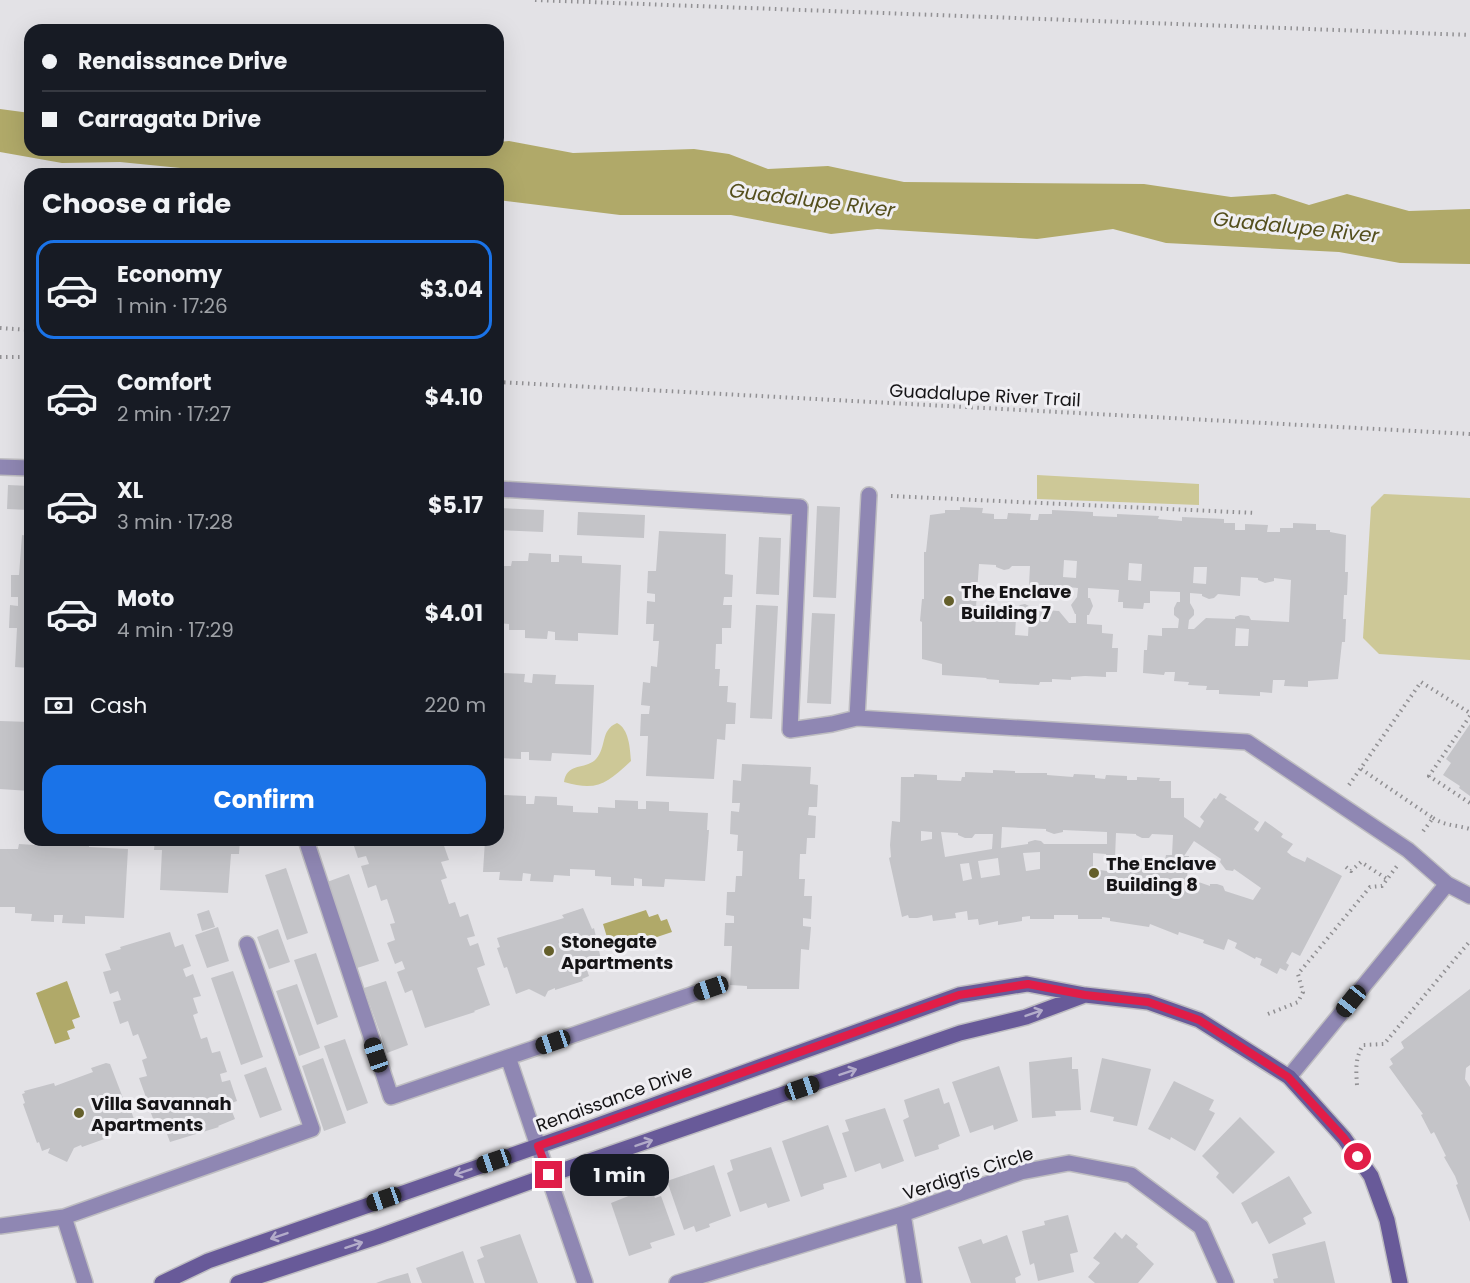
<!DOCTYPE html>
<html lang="en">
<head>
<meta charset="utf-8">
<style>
	body { margin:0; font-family:Poppins,sans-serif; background:#20242c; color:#f1f3f6; height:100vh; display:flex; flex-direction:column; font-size:22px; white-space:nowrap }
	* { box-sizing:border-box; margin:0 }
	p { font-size:20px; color:#9ea1a6 }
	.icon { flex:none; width:33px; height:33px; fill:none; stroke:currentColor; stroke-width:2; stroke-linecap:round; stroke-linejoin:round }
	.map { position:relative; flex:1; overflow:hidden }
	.details { position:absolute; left:24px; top:168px; width:480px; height:678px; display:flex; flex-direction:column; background:#171b24; border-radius:18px; box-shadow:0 6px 24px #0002 }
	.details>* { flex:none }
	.top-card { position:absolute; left:24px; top:24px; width:480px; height:132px; border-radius:18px; box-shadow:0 6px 24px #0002; display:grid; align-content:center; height:132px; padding:0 18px; background:#171b24 }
	.end { position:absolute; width:27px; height:27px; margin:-14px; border:8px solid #e11d48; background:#fff; box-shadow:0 0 0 3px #fff }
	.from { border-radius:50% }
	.bubble { position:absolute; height:42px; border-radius:18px; background:#171b24; box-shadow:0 6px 24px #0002; font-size:20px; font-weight:700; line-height:42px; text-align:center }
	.car { position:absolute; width:18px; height:36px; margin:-18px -9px; border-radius:8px; box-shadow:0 0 4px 2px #0007; background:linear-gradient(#222 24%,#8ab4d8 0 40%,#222 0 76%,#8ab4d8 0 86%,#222 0) }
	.top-card b { display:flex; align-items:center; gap:21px; height:57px; font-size:22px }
	.top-card b+b { border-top:2px solid #363941 }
	.top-card i { width:15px; height:15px; background:#f1f3f6 }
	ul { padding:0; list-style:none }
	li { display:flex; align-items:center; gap:18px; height:99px; margin:0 12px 9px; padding:0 6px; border:3px solid transparent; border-radius:18px }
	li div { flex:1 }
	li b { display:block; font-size:22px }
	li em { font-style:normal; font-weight:700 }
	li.selected { border-color:#1a73e8 }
	li>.icon { width:54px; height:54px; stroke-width:1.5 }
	h2 { padding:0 18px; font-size:27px; line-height:72px }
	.pay { display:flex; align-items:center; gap:15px; height:66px; padding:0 18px; font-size:22px }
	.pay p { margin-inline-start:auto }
	.action { display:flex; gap:12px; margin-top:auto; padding:12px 18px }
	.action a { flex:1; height:69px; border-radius:18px; background:#1a73e8; color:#fff; font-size:24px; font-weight:700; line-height:69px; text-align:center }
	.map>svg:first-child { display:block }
	.green { fill:#cdc897 }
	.water { fill:#b0a969 }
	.building { fill:#c4c4c8; fill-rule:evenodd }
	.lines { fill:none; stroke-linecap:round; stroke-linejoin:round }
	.lane-casing { stroke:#bebdc1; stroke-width:18 }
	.street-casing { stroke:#bebdc1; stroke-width:18 }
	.secondary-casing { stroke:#bebdc1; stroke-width:18 }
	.path { stroke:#919093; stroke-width:4; stroke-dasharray:1.5 4.5; stroke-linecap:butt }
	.lane { stroke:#8f87b3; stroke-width:15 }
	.street { stroke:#8f87b3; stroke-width:15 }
	.secondary { stroke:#685a99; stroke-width:15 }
	.oneway { stroke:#b3acca }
	.route { stroke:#e11d48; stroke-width:8 }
	.poi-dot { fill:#645f2b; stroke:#f0eff3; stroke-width:2 }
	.labels { text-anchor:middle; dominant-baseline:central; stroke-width:6; stroke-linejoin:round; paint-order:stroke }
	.street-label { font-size:18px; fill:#151416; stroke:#f0eff3 }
	.poi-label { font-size:18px; font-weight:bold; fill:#151416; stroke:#f0eff3; text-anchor:start }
	.water-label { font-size:20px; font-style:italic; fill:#544f1d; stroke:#f0eff3 }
</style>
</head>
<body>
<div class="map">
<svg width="1470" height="1283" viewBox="0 0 1470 1283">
	<rect width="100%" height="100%" fill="#e3e2e6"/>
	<!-- green -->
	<path class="green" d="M1037 475 1199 484V505L1037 499Z
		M1384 494 1470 498V660L1379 654 1363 638 1371 507Z
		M617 723C629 729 630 748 631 761 607 783 598 792 564 782 567 762 586 770 596 759 607 747 600 730 617 723Z"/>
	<!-- water -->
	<path class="water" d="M0 109 30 113V150H498V142L509 141 573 153 694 149 729 154 768 169 828 166 904 182 1144 184 1231 197 1275 194 1309 205 1347 194 1409 211 1470 209V264L1400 263 1339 252 1166 243 1113 229 1037 239 877 229 831 234 731 215H620L498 200V174H241L120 162 62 163 0 152Z
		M646 910 649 917 658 914 661 921 667 919 672 932 621 949 618 941 609 944 603 924Z
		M67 981 80 1017 72 1020 75 1028 67 1031 70 1039 55 1044 36 993Z"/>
	<!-- building -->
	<path class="building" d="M8 485 30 486V510L7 509Z
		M817 506 840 507 836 598 813 597Z
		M960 507 983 508 982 513 994 514V519H1007L1008 513 1031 514 1030 520H1038L1039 514H1052V510L1093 512V516L1117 517V514L1159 516 1158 519 1182 521V517L1224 519V523H1235V530H1245V524L1268 525 1267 532H1280V528H1293V523L1316 524V530H1330V532L1346 535 1345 572H1348L1347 595H1344L1343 619H1346L1345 642H1342L1338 679 1308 681V687L1284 686 1285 680H1273L1272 693 1260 692V696L1219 694V690H1206L1207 686 1188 685 1189 682 1174 681 1175 672H1165L1164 675 1143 673 1144 650H1147L1148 635 1162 636V628H1178L1179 619 1174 615V608L1177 602H1180V592L1150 591V603H1144L1143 609 1123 608V602H1118L1119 590 1088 588V598H1090L1093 606 1089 615H1087V624L1102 625V633L1113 634 1112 648H1118L1117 672H1106V677L1085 676 1071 677V680L1052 679V682H1040L1039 685 999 683V680L986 679 987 678 942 675V664L922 659V622L920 621 922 599H924V552H926L930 515 945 513V510H960ZM1064 560 1077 561 1076 578 1063 577ZM1129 563 1142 564 1141 581 1128 580ZM979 564 996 565V567L1004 570 1009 569 1012 566H1030L1029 585 1050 586 1052 589 1060 591 1067 589V587L1078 588 1077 597 1071 605 1075 614H1076V623H1069L1059 611 1031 609V607L1025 604 1020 605 1016 609 976 607ZM1194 567H1207L1206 584 1193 583ZM1241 577 1258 578V580L1265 583 1274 581V578L1291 580 1289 622 1251 620 1249 616 1240 615 1235 617V619L1206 618 1194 629H1188L1189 620 1194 615V610L1190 603V593L1202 594V596L1209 599 1214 598 1218 594 1240 596ZM1016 618H1029L1028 636 1015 635ZM1236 628 1249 629 1248 646H1235Z
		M498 508 544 510 543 532 498 530Z
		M578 512 645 515 644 538 577 535Z
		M659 531 726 534 725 574 733 575 732 597H724L723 605H732L731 628H722V644H716L715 669H720L719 686H728L727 702 736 703 735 724H726L725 740 717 739 714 779 646 776 648 736H640L641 714H649L650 706 641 705 643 682 650 683 651 666 657 667 659 641H653L654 624H646L647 601 655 602V594L647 593 648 571H656Z
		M22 535 30 536V668L15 667 17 628H9L10 605 18 606V597H11V575H19Z
		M759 537 781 538 779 595 756 594Z
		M529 553 551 554V562H559V555L582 556V563L621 565 618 635 578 633V641L555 640V632L548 631 547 639 525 638V630H509V624L498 623V566H511L512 561H528Z
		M756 605 778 606 772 719 750 718Z
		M812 613 835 614 831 704 807 703Z
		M502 673 525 674 524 682 532 683 533 674 556 675 555 684 594 685 591 755 552 753 551 761 529 760V752H521V759L498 758V681H502Z
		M0 721 30 722V791L0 789Z
		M1470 724V796L1459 788 1460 786 1443 775 1451 763 1446 759Z
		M742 764 811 767 810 784 818 785 817 807H809L808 815 816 816 815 838H807L806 854H800L799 879H805L804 896H812L811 919 803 918V926L811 927 809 950 801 949 799 989H747V986L730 985 732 946H724L725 923H734V916L726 915 727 892H735L736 876H742L743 851H737L738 835 730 834 731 811 739 812 740 803H732L733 780 741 781Z
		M993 770 1015 771V773H1047V775L1073 777 1074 774 1095 775V778L1105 779 1106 775 1127 776V780H1137V777L1160 778 1159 781H1171V798H1184V817L1200 828 1204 821 1200 817 1214 798 1216 799 1220 793 1227 797 1225 799 1259 822 1254 829 1258 832 1265 821 1283 834 1281 837 1293 844 1287 852 1292 856 1305 862 1307 857 1342 876 1300 956 1292 952 1286 963 1289 965 1286 971 1280 968 1277 974 1260 965 1262 959 1256 957 1255 959 1235 948 1237 943 1228 939 1224 950 1203 943 1204 940 1179 932 1178 935 1150 924 1149 927 1110 921V918L1102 917V919H1078V915H1054V919H1030V916L1022 917V921L998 925V921L979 925 978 919 968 920 967 911 955 913 956 918 933 921 932 915 917 918H909L908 915 902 917 889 858 891 857 890 845 892 821 900 822 901 777H914V774L937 775V780L961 781 962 777H965V772L993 773ZM1002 827 1046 829V831L1054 834 1063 832V830L1107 832V844H1044L1041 841 1035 840 1028 842V844L1001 848ZM921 831 932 832V839L921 841ZM941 832 958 833V835L965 838H972L975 834H993L992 849 945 857ZM1116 833 1136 834V835L1142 838H1149L1152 834 1173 835 1172 855H1166L1165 860 1115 858ZM1194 841 1221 859 1220 862 1226 870 1233 871 1234 869 1261 888 1253 900 1225 891 1223 886 1217 884H1210V886L1187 878 1189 856H1184ZM1040 852V869L1026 871 1023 853ZM1093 853 1106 854 1107 871 1093 869ZM998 858 1000 875 981 878 978 861ZM969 863 972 879 963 881 960 864Z
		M503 795 526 796V804H534L535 796 557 797V805L573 806V812L598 813V807L615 808V800L638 801V809H646V801L669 802V811L708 813 707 830H709L705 881 665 879 664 887 642 886V879L634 878V886L611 885V877L595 876V870L570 869V876L554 875 553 882 530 881 531 874 523 873 522 881 499 880 500 872H483L485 840H498V803H503Z
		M35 840H58V846H66V840H89V847L128 849 124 918 85 916V924L62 923 63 915H54V922L31 921 32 914 15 913V907H0V849H18L19 844 35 845Z
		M155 840H240L239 854H231L228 893 160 890 162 850H154Z
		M352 840H442L449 860 441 862 447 878 441 880 449 904 455 902 460 917 468 914 475 936 467 938 470 946 478 943 485 965 477 968 490 1005 474 1011 475 1012 425 1028 412 990 405 993 397 972 405 969 402 961 395 964 387 943 395 940 390 924 395 923 387 899 381 901 376 885 368 888 361 866 369 864 366 856 358 858Z
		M286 868 308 933 287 940 265 875Z
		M349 874 379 961 357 968 327 882Z
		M583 908 592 929 594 928 602 964 587 970 589 976 582 979 583 981 555 990V988L548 991 545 997 529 989 516 994 507 967 504 968 497 948 500 947 497 938 564 918 562 915Z
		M209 910 215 927 202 931 197 914Z
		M218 927 229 961 207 968 195 935Z
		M278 929 290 962 269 969 257 937Z
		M170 932 175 947 183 944 191 966 183 969 186 977 193 974 201 996 193 998 198 1013 193 1015 201 1039 207 1037 212 1053 220 1051 227 1072 220 1074 222 1082 230 1080 237 1101 229 1104 235 1119 218 1126 219 1127 170 1142 164 1126 157 1129 149 1108 157 1105 154 1097 147 1100 139 1078 147 1076 142 1060 147 1058 138 1034 133 1036 128 1021 120 1024 113 1002 121 1000 118 991 110 994 103 972 111 970 105 954 121 949 120 947Z
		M316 953 338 1017 317 1025 294 960Z
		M233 971 263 1057 241 1065 211 978Z
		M386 981 408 1045 387 1053 364 988Z
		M297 984 320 1048 299 1056 276 991Z
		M1470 989V1065L1466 1068 1465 1079 1470 1087V1222L1456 1185 1458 1184 1455 1176 1444 1157 1446 1156 1434 1132 1431 1134 1421 1115 1423 1114 1389 1067 1393 1064 1390 1059 1404 1048 1401 1042Z
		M345 1039 368 1103 347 1111 324 1046Z
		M1072 1057V1069H1078L1081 1110 1055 1111 1056 1116 1032 1118 1029 1062Z
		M323 1058 346 1123 324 1131 302 1066Z
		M1102 1058 1151 1069 1137 1126 1113 1121 1114 1117 1090 1112Z
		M106 1063 110 1064 126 1106 129 1105 134 1119 116 1126 118 1132 109 1135 110 1137 82 1147 81 1145 74 1148 67 1162 48 1153 50 1148 42 1151 39 1142 37 1143 23 1104 25 1103 22 1094 25 1093 24 1091 54 1083 55 1086 93 1072 91 1068Z
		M999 1066 1018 1121 994 1130 993 1125 970 1133 952 1082Z
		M266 1067 282 1110 260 1118 244 1075Z
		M1174 1081 1214 1100 1209 1110 1215 1113 1195 1151 1171 1137 1170 1140 1148 1129Z
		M939 1088 944 1104 949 1102 960 1136 938 1145 939 1149 915 1157 903 1120 909 1117 904 1100Z
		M885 1108 904 1161 882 1169 880 1163 855 1172 842 1133 849 1131 845 1120Z
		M1240 1117 1275 1152 1233 1194 1216 1177 1219 1173 1202 1156Z
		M828 1125 847 1177 823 1184 824 1189 801 1197 782 1141Z
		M771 1147 790 1201 768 1208 766 1203 740 1212 727 1173 733 1170 730 1160Z
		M714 1165 731 1216 709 1224 710 1227 696 1232 694 1226 684 1230 667 1181Z
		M1289 1176 1312 1213 1303 1218 1306 1224 1269 1244 1257 1221 1252 1224 1241 1203Z
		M651 1187 655 1198 661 1196 675 1235 650 1243 652 1248 629 1256 611 1203Z
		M1068 1215 1078 1252 1070 1254 1074 1272 1038 1281 1034 1263 1030 1265 1022 1231 1045 1225 1044 1221Z
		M1115 1232 1122 1239 1126 1234 1138 1244 1136 1247 1154 1264 1138 1283H1095L1088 1277 1100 1263 1093 1258Z
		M520 1234 538 1283H485L477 1260 484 1257 480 1247Z
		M1007 1235 1021 1275 1015 1278 1016 1283H971L958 1247 981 1239 983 1244Z
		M1325 1241 1335 1283H1274L1273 1279 1278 1278 1272 1254Z
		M463 1251 474 1283H422L416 1268Z
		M408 1273 411 1283H376L387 1279Z"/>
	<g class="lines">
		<!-- lane casing -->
		<g class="lane-casing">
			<path id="lane" d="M0 467 30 468
				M498 489 800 507 790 730 832 724 857 718 1247 742 1408 850 1447 884 1470 896
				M857 718 869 495
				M306 840 391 1097 711 988
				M508 1057 538 1146
				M1289 1077 1447 884
				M64 1217 85 1283
				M0 1226 64 1217 312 1129 247 944"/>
		</g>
		<!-- street casing -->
		<g class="street-casing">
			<path id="street" d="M538 1146 585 1283
				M903 1214 914 1283
				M677 1283 903 1214 1021 1172 1069 1163 1131 1175 1201 1227 1226 1283"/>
		</g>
		<!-- secondary casing -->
		<g class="secondary-casing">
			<path id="secondary" d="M162 1283 208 1261 590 1128 959 995 1027 984 1085 995 1148 1002 1199 1020 1289 1077 1344 1138 1371 1176 1387 1220 1400 1283
				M238 1283 377 1237 549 1175 960 1033 1026 1017 1085 995"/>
		</g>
		<!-- path -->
		<path class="path" d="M535 0 1470 35
			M0 328 30 330
			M0 357H30
			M498 382 1470 434
			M891 496 1255 513
			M1470 716 1429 776 1470 803
			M1361 769 1433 818 1421 834
			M1349 785 1421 682 1470 713
			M1433 818C1445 826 1457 825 1470 829
			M1346 867 1351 871 1361 862 1387 879
			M1268 1014 1298 1002 1303 992 1298 974 1370 887 1382 886 1397 866
			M1357 1085C1356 1070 1355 1058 1363 1045L1384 1044 1470 941"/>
		<!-- lane -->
		<use href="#lane" class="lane"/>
		<!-- street -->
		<use href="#street" class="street"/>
		<!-- secondary -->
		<use href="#secondary" class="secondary"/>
	</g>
	<!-- one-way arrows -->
	<defs><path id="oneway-shaft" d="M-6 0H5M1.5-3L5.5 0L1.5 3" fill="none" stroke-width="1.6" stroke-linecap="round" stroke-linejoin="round" transform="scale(1.5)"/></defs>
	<g class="oneway">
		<use href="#oneway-shaft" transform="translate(1034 1013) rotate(-19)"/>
		<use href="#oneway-shaft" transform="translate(848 1072) rotate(-19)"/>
		<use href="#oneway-shaft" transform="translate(644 1143) rotate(-19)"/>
		<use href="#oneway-shaft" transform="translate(463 1172) rotate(161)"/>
		<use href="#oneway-shaft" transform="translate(279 1236) rotate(161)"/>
		<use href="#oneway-shaft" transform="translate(354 1245) rotate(-18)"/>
	</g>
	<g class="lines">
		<!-- route -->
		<path class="route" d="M549 1175 538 1146 959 995 1028 984 1085 995 1148 1002 1199 1020 1288 1077 1344 1138 1358 1157"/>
	</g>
	<!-- markers -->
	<g class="poi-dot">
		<circle cx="949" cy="601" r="6"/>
		<circle cx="1094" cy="873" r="6"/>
		<circle cx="549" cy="951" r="6"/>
		<circle cx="79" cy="1113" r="6"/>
	</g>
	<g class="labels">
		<!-- street labels -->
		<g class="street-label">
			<text transform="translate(985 395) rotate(3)">Guadalupe River Trail</text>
			<text transform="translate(614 1098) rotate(-20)">Renaissance Drive</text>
			<text transform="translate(968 1173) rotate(-18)">Verdigris Circle</text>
		</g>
		<!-- poi labels -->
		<g class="poi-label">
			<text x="961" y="591">The Enclave<tspan x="961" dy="21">Building 7</tspan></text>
			<text x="1106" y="863">The Enclave<tspan x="1106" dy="21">Building 8</tspan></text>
			<text x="561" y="941">Stonegate<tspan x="561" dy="21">Apartments</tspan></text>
			<text x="91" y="1103">Villa Savannah<tspan x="91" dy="21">Apartments</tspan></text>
		</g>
		<!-- water labels -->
		<g class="water-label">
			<text transform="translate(812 200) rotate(7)">Guadalupe River</text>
			<text transform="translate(1296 227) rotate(6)">Guadalupe River</text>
		</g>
	</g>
</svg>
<i class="end from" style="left:1358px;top:1157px"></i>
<i class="end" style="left:549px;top:1175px"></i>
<div class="bubble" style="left:570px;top:1154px;width:99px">1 min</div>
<i class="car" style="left:711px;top:988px;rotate:251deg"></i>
<i class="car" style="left:1351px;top:1001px;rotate:219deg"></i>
<i class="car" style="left:553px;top:1042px;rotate:251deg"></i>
<i class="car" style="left:376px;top:1055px;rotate:341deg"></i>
<i class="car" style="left:802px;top:1088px;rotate:71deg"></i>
<i class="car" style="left:494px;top:1161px;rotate:251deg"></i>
<i class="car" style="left:384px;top:1199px;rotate:251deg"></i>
<div class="top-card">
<b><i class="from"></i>Renaissance Drive</b>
<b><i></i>Carragata Drive</b>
</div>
<section class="details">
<h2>Choose a ride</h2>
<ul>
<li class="selected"><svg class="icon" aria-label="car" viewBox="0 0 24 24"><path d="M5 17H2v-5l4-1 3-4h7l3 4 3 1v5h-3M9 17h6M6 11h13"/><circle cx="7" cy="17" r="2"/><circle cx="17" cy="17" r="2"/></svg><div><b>Economy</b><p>1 min · 17:26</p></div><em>$3.04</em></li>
<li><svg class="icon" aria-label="car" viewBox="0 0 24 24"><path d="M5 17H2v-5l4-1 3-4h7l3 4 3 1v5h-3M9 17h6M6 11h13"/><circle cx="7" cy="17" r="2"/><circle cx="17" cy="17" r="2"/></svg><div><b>Comfort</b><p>2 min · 17:27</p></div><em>$4.10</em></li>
<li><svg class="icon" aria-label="car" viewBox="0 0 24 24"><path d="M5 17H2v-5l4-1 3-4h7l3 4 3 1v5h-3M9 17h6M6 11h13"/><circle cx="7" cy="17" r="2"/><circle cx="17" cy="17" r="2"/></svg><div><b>XL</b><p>3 min · 17:28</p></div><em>$5.17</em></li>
<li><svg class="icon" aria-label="car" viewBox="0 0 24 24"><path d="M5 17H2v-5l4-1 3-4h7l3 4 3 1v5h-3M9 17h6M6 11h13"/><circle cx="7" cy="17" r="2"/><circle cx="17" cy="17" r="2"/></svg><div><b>Moto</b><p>4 min · 17:29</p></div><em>$4.01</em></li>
</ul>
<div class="pay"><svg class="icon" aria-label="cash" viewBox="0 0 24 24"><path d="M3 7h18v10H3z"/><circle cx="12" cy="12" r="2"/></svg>Cash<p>220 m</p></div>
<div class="action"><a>Confirm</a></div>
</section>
</div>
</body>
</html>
